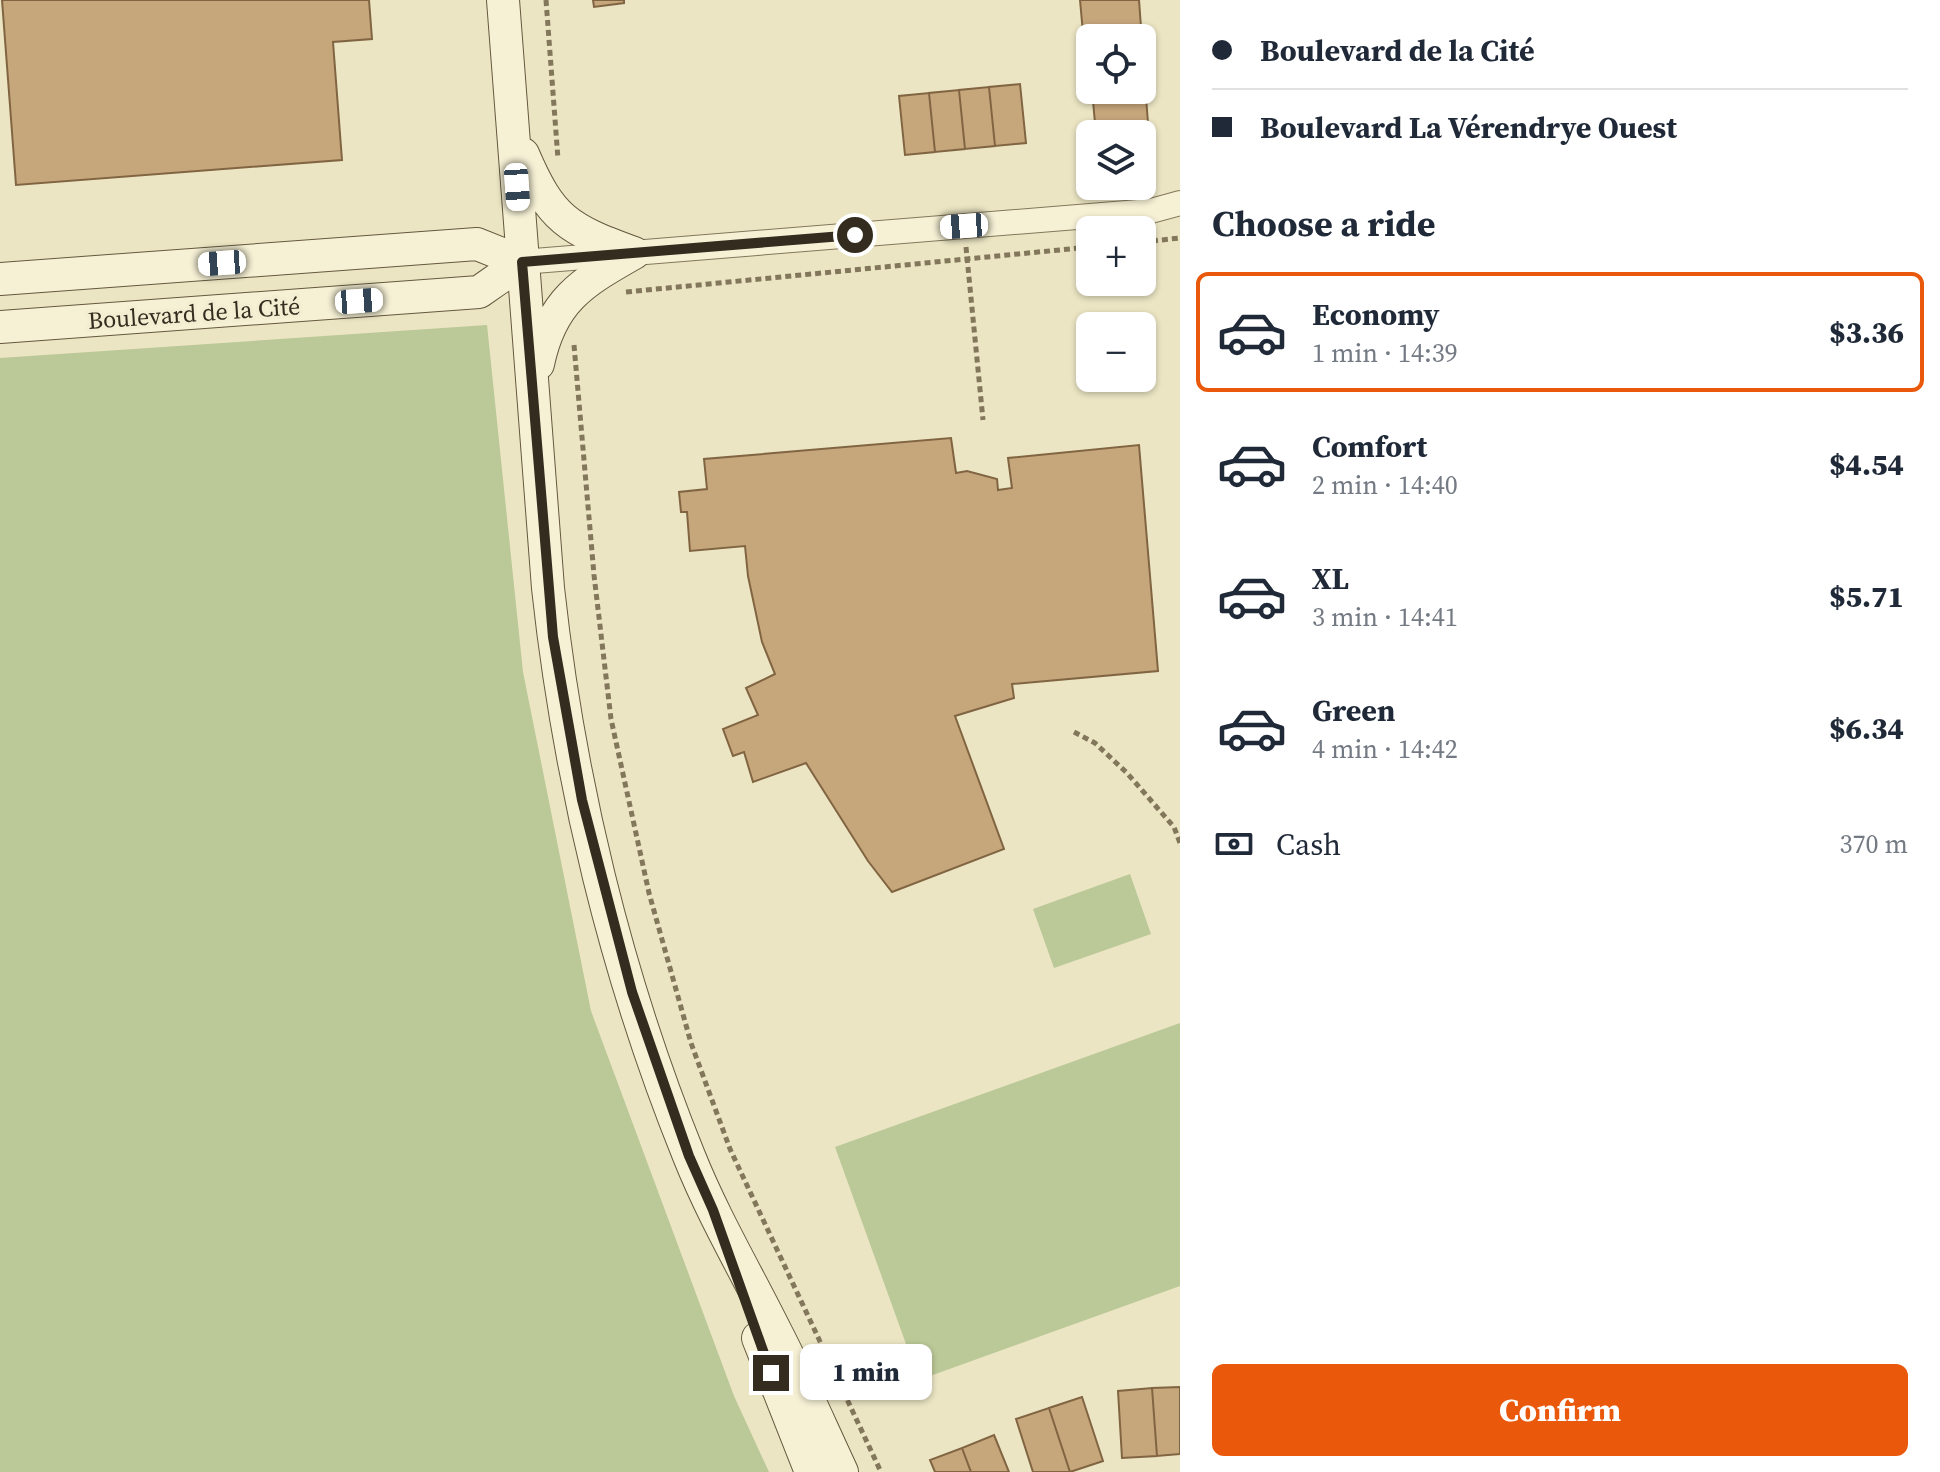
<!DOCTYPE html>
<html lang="en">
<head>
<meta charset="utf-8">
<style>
	body { margin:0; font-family:"Source Serif 4",serif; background:#f6f6f7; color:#1f2937; height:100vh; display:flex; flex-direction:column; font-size:30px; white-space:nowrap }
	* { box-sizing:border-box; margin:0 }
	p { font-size:26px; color:#747a83 }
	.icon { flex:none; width:44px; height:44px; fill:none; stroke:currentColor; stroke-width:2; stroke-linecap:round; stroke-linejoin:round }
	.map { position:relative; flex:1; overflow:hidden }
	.panel { display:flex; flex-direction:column; background:#fff; width:760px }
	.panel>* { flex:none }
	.top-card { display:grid; align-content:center; height:176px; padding:0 32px; background:#fff }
	.tools { position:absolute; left:1076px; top:24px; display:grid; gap:16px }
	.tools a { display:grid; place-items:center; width:80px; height:80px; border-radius:12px; background:#fff; box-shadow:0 2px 6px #0004; font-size:40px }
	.end { position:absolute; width:36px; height:36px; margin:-18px; border:10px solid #342c1e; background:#fff; box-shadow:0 0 0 4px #fff }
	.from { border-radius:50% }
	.bubble { position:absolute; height:56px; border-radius:12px; background:#fff; box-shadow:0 2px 6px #0004; font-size:26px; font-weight:800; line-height:56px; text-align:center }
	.car { position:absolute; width:24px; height:48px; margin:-24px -12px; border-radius:10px; box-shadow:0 0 6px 2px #0007; background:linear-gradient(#fff 24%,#345 0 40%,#fff 0 76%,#345 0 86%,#fff 0) }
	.top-card b { display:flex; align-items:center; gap:28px; height:76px; font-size:30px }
	.top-card b+b { border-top:2px solid #e0e1e3 }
	.top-card i { width:20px; height:20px; background:#1f2937 }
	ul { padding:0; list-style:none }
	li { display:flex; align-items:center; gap:24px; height:120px; margin:0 16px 12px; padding:0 16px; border:4px solid transparent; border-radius:12px }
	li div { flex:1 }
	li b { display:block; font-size:30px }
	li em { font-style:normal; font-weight:800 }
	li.current { border-color:#ea580c }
	li>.icon { width:72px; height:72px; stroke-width:1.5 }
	h2 { padding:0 32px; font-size:36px; line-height:96px }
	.pay { display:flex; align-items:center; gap:20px; height:88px; padding:0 32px; font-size:30px }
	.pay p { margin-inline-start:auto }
	.cta { display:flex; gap:16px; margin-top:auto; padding:16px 32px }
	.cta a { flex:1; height:92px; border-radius:12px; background:#ea580c; color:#fff; font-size:32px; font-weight:800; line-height:92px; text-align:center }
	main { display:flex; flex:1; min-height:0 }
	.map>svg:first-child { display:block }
	.green { fill:#bbc897 }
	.building { fill:#c6a67b; stroke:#816542; stroke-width:2 }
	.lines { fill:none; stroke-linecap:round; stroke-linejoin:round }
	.street-casing { stroke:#83775b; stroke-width:26 }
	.secondary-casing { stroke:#65583e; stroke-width:34 }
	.path { stroke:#83775b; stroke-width:5; stroke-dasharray:6 4; stroke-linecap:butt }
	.street { stroke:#f6f1d5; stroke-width:24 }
	.secondary { stroke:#f6f1d5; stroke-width:32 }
	.route { stroke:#342c1e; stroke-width:10 }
	.labels { text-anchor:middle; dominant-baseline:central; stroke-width:7; stroke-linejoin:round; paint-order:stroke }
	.street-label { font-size:24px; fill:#342c1e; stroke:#f3eed2 }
</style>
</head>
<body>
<main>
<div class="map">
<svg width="1180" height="1472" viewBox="0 0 1180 1472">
	<rect width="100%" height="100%" fill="#ebe5c3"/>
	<!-- green -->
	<path class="green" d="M487 325 523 672 591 1011 734 1396 769 1472H0V358Z
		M1130 874 1151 934 1054 968 1033 909Z
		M1180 1023V1286L919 1380 835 1147Z"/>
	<!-- building -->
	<path class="building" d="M2 0H369L372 39 333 42 342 160 16 185Z
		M593 0H624V3L594 7Z
		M1080 0H1139L1141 27 1083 33Z
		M1142 45 1147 88 1142 89Z
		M1020 84 1026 143 995 146 989 87Z
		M989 87 995 146 965 149 959 90Z
		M959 90 965 149 935 152 929 93Z
		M929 93 935 152 905 155 899 96Z
		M1146 97 1150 149H1142V134H1096L1093 101Z
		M951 438 956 473 967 471 997 479 998 490 1012 488 1008 458 1139 445 1158 671 1012 684 1014 698 955 716 1004 849 892 892 868 861 806 763 753 782 744 752 733 756 723 729 758 715 746 688 775 674 762 642 748 576 745 546 690 551 687 512H681L679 492 707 489 704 459Z
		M1180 1387V1454L1157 1456 1152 1388Z
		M1152 1388 1157 1456 1122 1458 1118 1391Z
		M1082 1397 1103 1461 1070 1472 1049 1408Z
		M1049 1408 1070 1472H1033L1016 1419Z
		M994 1435 1009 1472H971L962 1448Z
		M962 1448 971 1472H935L930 1460Z"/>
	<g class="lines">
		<!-- street casing -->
		<g class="street-casing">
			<path id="street" d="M522 262 1151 211 1180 203"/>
		</g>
		<!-- secondary casing -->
		<g class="secondary-casing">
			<path id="secondary" d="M503 0 548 588C569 781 616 976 689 1156 713 1216 746 1272 775 1330 799 1376 820 1425 842 1472
				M523 154C551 220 568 229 634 253
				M0 279 477 244 522 262
				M0 327 479 292 522 262
				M538 364C551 301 581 283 634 253
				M758 1338 811 1472"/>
		</g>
		<!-- path -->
		<path class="path" d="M546 0 558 159
			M1142 242 1180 238
			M966 247 983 420
			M626 292 1090 247
			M574 345 594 575 611 719 649 893 691 1043 730 1149 881 1472
			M1074 732 1095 743 1127 773 1174 827 1180 843"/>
		<!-- street -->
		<use href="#street" class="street"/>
		<!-- secondary -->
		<use href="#secondary" class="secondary"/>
	</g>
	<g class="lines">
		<!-- route -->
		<path class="route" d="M771 1373 713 1210 689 1156 632 992 582 800 553 637 522 262 855 235"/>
	</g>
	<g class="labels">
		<!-- street labels -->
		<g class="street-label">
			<text transform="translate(194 313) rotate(-4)">Boulevard de la Cité</text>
		</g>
	</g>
</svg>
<div class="tools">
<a><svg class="icon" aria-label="locate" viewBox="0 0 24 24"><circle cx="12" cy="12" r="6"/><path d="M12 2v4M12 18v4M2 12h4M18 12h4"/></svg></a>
<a><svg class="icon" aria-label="layers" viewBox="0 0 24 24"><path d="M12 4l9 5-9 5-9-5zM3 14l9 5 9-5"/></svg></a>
<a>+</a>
<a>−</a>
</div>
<i class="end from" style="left:855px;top:235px"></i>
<i class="end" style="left:771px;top:1373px"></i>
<div class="bubble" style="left:800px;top:1344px;width:132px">1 min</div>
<i class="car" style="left:517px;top:187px;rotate:176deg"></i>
<i class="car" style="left:964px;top:226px;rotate:266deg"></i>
<i class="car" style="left:222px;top:263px;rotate:266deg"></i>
<i class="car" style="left:359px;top:301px;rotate:86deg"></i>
</div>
<section class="panel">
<div class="top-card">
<b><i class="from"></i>Boulevard de la Cité</b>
<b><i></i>Boulevard La Vérendrye Ouest</b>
</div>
<h2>Choose a ride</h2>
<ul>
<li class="current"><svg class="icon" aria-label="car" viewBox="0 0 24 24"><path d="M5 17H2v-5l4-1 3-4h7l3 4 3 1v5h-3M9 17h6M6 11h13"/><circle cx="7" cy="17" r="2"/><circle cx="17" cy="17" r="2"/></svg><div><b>Economy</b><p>1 min · 14:39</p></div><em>$3.36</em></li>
<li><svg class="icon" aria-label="car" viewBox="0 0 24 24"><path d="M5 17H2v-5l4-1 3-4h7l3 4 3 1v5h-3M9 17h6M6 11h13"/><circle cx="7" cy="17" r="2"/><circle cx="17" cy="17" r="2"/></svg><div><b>Comfort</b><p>2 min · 14:40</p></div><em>$4.54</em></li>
<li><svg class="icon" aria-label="car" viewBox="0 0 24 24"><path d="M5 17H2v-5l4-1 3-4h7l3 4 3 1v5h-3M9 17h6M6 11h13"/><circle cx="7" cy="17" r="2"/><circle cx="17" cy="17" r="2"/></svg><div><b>XL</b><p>3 min · 14:41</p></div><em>$5.71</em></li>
<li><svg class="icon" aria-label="car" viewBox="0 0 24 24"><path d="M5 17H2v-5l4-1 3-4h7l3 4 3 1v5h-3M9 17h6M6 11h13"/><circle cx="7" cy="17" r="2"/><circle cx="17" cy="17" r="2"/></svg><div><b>Green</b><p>4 min · 14:42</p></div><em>$6.34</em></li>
</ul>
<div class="pay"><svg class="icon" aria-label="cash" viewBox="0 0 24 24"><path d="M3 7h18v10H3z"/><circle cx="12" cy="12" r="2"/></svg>Cash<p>370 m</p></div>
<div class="cta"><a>Confirm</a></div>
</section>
</main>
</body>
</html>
